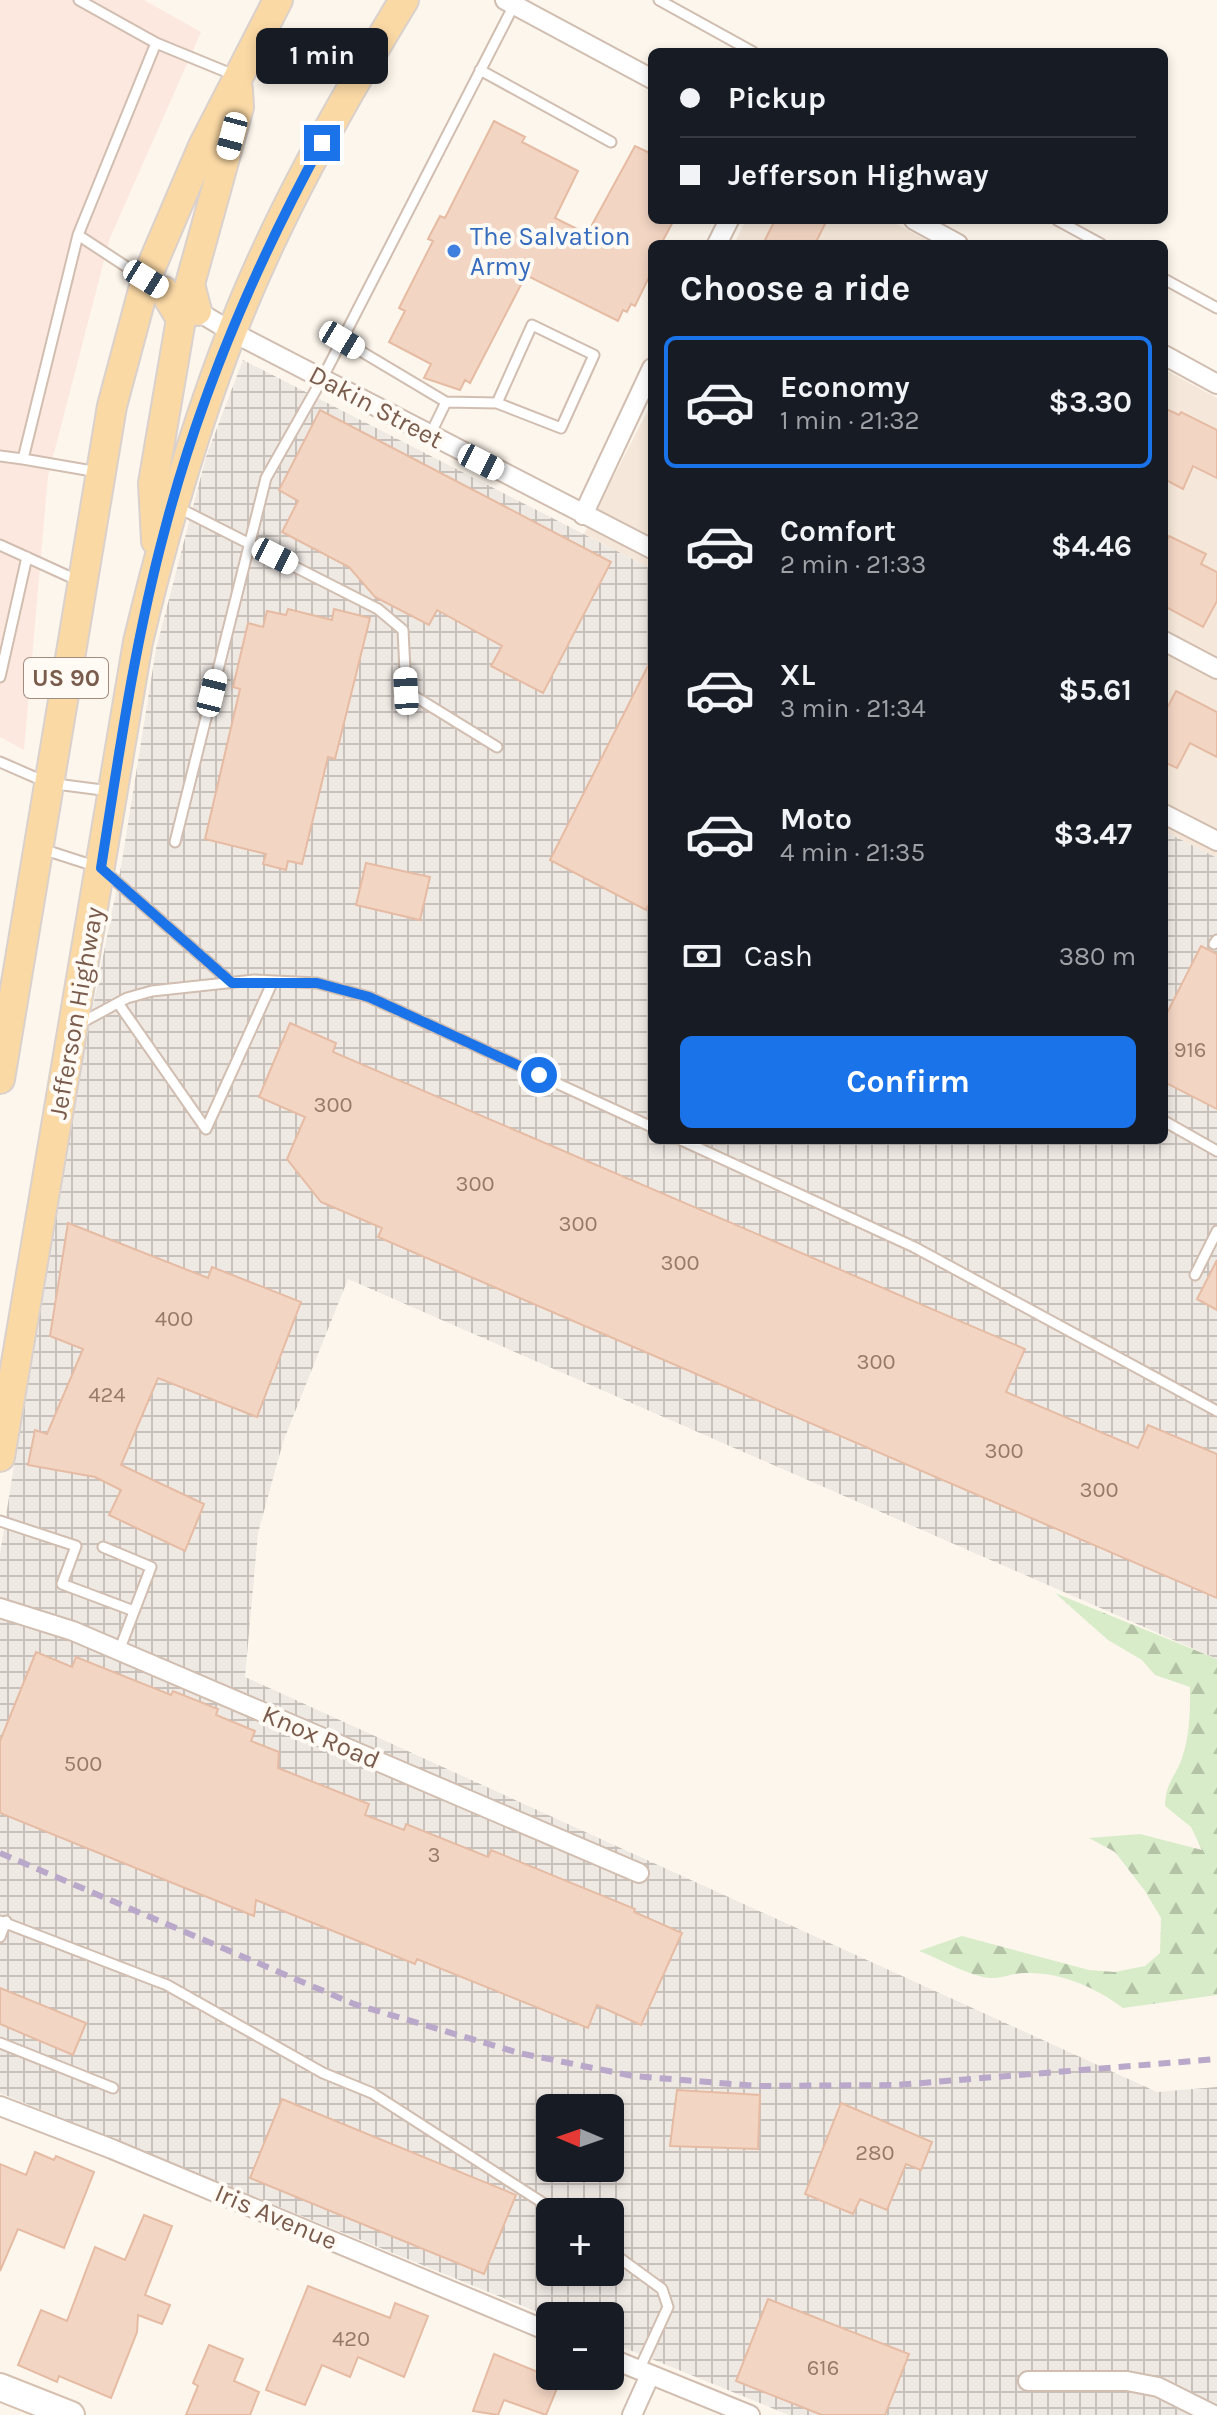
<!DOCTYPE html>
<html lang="en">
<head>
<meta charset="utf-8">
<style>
	body { margin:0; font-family:Karla,sans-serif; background:#20242c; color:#f1f3f6; height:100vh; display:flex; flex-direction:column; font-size:30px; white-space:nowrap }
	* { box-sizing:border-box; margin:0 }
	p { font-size:26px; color:#9ea1a6 }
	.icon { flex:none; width:44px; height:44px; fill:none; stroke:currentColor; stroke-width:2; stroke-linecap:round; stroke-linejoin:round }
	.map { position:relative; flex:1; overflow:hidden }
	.panel { position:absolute; left:648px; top:240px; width:520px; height:904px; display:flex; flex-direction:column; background:#171b24; border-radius:12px; box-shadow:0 4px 12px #0003 }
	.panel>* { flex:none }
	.guide { position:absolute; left:648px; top:48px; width:520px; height:176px; border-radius:12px; box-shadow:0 4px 12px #0003; display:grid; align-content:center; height:176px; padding:0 32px; background:#171b24 }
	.needle { width:52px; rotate:272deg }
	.tools { position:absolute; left:536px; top:2094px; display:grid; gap:16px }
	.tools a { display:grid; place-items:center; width:88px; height:88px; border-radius:12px; background:#171b24; box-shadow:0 4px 12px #0003; font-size:40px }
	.end { position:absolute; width:36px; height:36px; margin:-18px; border:10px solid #1a73e8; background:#fff; box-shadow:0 0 0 4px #fff }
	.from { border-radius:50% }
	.bubble { position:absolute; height:56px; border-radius:12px; background:#171b24; box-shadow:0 4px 12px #0003; font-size:26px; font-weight:700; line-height:56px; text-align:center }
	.car { position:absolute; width:24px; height:48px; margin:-24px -12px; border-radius:10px; box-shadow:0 0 6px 2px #0007; background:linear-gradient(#fff 24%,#345 0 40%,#fff 0 76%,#345 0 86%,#fff 0) }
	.guide b { display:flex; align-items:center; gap:28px; height:76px; font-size:30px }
	.guide b+b { border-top:2px solid #363941 }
	.guide i { width:20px; height:20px; background:#f1f3f6 }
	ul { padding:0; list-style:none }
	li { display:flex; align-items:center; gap:24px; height:132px; margin:0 16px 12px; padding:0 16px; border:4px solid transparent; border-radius:12px }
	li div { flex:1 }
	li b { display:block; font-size:30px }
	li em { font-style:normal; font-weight:700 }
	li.on { border-color:#1a73e8 }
	li>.icon { width:72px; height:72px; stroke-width:1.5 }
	h2 { padding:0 32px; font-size:36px; line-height:96px }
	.pay { display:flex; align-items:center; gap:20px; height:88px; padding:0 32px; font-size:30px }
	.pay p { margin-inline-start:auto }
	.cta { display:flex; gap:16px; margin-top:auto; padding:16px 32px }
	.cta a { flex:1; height:92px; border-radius:12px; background:#1a73e8; color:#fff; font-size:32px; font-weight:700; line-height:92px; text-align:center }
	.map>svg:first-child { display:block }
	.residential { fill:#f5e8da }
	.commercial { fill:#fde8e0 }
	.industrial { fill:url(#industrial-grid); fill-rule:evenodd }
	.forest { fill:url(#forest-firs) }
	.building { fill:#f3d5c3; stroke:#e6bba3; stroke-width:2 }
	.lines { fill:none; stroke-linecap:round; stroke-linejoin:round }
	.lane-casing { stroke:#d1beb0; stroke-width:13 }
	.street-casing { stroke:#d1beb0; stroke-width:22 }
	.secondary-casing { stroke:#d6c0b0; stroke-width:30 }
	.primary-casing { stroke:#dad1cd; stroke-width:32 }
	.lane { stroke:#fff; stroke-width:9 }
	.street { stroke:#fff; stroke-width:18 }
	.secondary { stroke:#fff; stroke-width:26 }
	.primary { stroke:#fbd9a5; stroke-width:28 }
	.rail { stroke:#b9a8c9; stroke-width:6; stroke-dasharray:12 8; stroke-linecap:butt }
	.route { stroke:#1a73e8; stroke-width:10 }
	.shop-dot { fill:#3f7fe0; stroke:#fffaf3; stroke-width:3 }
	.labels { text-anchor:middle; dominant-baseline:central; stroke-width:8; stroke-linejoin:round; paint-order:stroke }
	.number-label { font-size:22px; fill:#987a6a }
	.shield { fill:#fffaf3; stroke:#a28b7f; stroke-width:2 }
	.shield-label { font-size:24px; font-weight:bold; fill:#7a5c4d }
	.shop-label { font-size:26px; fill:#366cbe; stroke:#fffaf3; text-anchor:start }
	.street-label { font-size:26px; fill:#7a5c4d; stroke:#fffaf3 }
</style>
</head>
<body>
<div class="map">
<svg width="1217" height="2415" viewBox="0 0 1217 2415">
	<defs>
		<pattern id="industrial-grid" width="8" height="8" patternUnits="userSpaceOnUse" patternTransform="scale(2)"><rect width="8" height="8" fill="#efe9e4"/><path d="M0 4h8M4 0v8" fill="none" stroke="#c7c0bb"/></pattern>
		<pattern id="forest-firs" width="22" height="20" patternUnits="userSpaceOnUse" patternTransform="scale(2)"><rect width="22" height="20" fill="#d8ecc9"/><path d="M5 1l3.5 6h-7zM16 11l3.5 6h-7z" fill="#b4c2a5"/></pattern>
	</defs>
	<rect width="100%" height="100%" fill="#fdf6ec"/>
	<!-- residential -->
	<path class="residential" d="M746 220H889L934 244H734Z
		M1164 369 1217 398V858L1164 831Z
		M652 402V569L584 534Z"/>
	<!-- commercial -->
	<path class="commercial" d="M0 0H144L201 32 110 238 48 476 24 750 0 737Z"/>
	<!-- industrial -->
	<path class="industrial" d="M243 360 652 569V1140H1164V831L1217 858V1659L348 1279 283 1442 258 1533 245 1677 1157 2092 1217 2087V2415H789L610 2342V2316L550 2317 0 2093V1554L62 1161 121 867 156 649 206 457ZM550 2108H610V2168H550ZM550 2212H610V2272H550Z"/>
	<!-- forest -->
	<path class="forest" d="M1055 1593 1217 1659V1995L1123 2008C1095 1987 1061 1972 1025 1973 1010 1973 999 1981 983 1977 962 1972 940 1959 919 1951L962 1936 1089 1970 1115 1972 1145 1966 1160 1953 1161 1918 1145 1891 1115 1852 1089 1838 1140 1834 1202 1850 1191 1827 1165 1806C1166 1781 1175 1778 1182 1758 1190 1735 1190 1711 1190 1687L1155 1675 1142 1660 1108 1640Z"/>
	<!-- building -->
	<path class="building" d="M494 121 525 137 522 142 578 171 555 218 587 234 635 146 652 154V220H674L661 244H652V271L635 306 631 304 627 312 623 310 618 321 526 275 470 383 465 380 460 390 424 378 431 364 389 342 405 311 399 308 433 241 428 239 440 216 445 218Z
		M775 220H827L815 244H763Z
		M1164 408 1179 415 1181 412 1217 430V478L1193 466 1183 489 1164 479Z
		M320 410 611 562 543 693 491 666 502 646 437 610 429 625 375 597 349 567 282 532 298 501 279 490Z
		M1169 536 1206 554 1201 564 1217 572V601L1203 627 1164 606V546Z
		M288 609 332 620 334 609 370 618 335 759 328 757 302 864 288 861 286 870 263 864 266 854 205 839 240 689 233 687 248 623 263 627 267 611 286 615Z
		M652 658V898L646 910 550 860Z
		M1176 691 1217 712V757L1190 743 1177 768 1164 762V714Z
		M366 863 430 877 420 920 356 905Z
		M1201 946 1217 954V1109L1164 1082V1019Z
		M290 1023 336 1043 333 1052 1025 1349 1006 1392 1138 1448 1148 1425 1217 1454V1598L378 1237 382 1228 321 1202 287 1159 305 1117 259 1097Z
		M68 1223 208 1278 212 1267 301 1302 257 1417 158 1378 121 1465 204 1504 185 1551 109 1515 121 1490 95 1477 28 1465 35 1430 47 1434 83 1349 50 1336Z
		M1217 1260V1310L1197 1299Z
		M36 1652 72 1667 76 1657 171 1695 173 1691 218 1709 216 1715 255 1731 251 1741 279 1752 278 1768 369 1804 365 1815 404 1830 406 1824 488 1857 491 1850 635 1909 634 1912 682 1933 641 2025 597 2005 588 2028 417 1959 415 1964 256 1900 254 1916 0 1813V1741Z
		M0 1988 86 2023 73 2055 0 2024Z
		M677 2090 760 2095 758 2149 670 2146Z
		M282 2099 516 2195 484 2274 250 2178Z
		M841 2103 932 2142 921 2170 906 2164 887 2210 860 2199 853 2214 805 2194Z
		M35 2152 54 2160 56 2156 94 2172 64 2248 18 2229 0 2271V2164L26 2175Z
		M144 2215 172 2226 145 2295 170 2305 162 2324 138 2315 137 2332 111 2398 59 2376 57 2382 18 2365 41 2310 67 2321 95 2247 125 2260Z
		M308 2286 390 2318 395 2303 428 2316 404 2377 358 2357 350 2377 322 2365 305 2405 266 2390Z
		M768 2299 909 2354 885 2415H822L736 2381Z
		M209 2345 243 2359 234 2381 259 2392 250 2415H186L198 2386 193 2383Z
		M494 2354 560 2381 546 2415 504 2400 498 2415 473 2411Z"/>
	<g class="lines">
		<!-- lane casing -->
		<g class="lane-casing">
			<path id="lane" d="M659 0 753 52
				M156 43 234 75
				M480 70 611 142
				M1057 220 1101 244
				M78 235 142 277
				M1164 279 1217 308
				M342 340 446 402 430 435
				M446 402 497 403 561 428 594 355 532 325 497 403
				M0 456 23 459 78 235 156 43 79 0
				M23 459 98 472
				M175 506 378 609 403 630 406 691 497 747
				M0 545 79 581
				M0 677 27 557
				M0 762 48 783 110 791
				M175 842 266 478 322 379 514 5
				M42 849 101 868 232 983
				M1214 944 1217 940
				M118 1003 206 1129 273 981
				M79 1024 127 998 152 991 254 980 317 983 369 997 652 1127
				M1164 1121 1217 1151
				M681 1140 914 1247 1217 1411
				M1195 1275 1217 1231
				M0 1521 76 1546 62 1584 134 1611
				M103 1547 151 1567 119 1651
				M0 1921 167 1985 323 2073 372 2093 557 2212
				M0 1937 6 1921
				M0 2043 113 2088
				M610 2251 662 2289 668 2307 639 2370"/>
		</g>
		<!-- street casing -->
		<g class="street-casing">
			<path id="street" d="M505 0 652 79
				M914 220 958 244
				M717 244 729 220
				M187 305 232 332 652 549
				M1164 355 1217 384
				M583 515 652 368
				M1164 641 1217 669
				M1164 814 1217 841
				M0 1608 73 1631 639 1873
				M0 2106 112 2149 550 2332
				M610 2358 750 2415
				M1028 2381H1127L1158 2387 1214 2415
				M632 2415 650 2375"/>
		</g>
		<!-- secondary casing -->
		<g class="secondary-casing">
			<path id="secondary" d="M0 2387 71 2415"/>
		</g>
		<!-- primary casing -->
		<g class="primary-casing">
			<path id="primary" d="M197 311 190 284 239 107 238 89
				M156 541 153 483 181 319 164 291
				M0 1079 112 406 146 279 203 146 278 0
				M0 1457 138 642C163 537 192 435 231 334 276 217 339 107 404 0"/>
		</g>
		<!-- lane -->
		<use href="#lane" class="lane"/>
		<!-- street -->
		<use href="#street" class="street"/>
		<!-- secondary -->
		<use href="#secondary" class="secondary"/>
		<!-- primary -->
		<use href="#primary" class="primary"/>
		<!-- rail -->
		<path class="rail" d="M0 1853 354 2004 519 2053 633 2076 757 2086 897 2085 1217 2059"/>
	</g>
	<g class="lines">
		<!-- route -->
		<path class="route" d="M322 143C256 264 200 395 165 529 135 640 119 754 101 868L232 983H317L369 997 539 1075"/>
	</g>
	<!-- markers -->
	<circle class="shop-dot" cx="454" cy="251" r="8"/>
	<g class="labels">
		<!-- number labels -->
		<g class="number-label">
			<text x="1190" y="1050">916</text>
			<text x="333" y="1105">300</text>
			<text x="475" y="1184">300</text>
			<text x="578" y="1224">300</text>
			<text x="680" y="1263">300</text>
			<text x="174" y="1319">400</text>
			<text x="876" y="1362">300</text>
			<text x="107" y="1395">424</text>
			<text x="1004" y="1451">300</text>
			<text x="1099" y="1490">300</text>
			<text x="83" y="1764">500</text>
			<text x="434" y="1855">3</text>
			<text x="875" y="2153">280</text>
			<text x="351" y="2339">420</text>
			<text x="823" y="2368">616</text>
		</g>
		<!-- shield labels -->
		<rect class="shield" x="24" y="658" width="84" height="40" rx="6"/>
		<g class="shield-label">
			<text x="66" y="678">US 90</text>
		</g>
		<!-- shop labels -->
		<g class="shop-label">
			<text x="470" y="236">The Salvation<tspan x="470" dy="30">Army</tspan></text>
		</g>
		<!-- street labels -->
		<g class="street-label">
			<text transform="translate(376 407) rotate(28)">Dakin Street</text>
			<text transform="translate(76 1013) rotate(-80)">Jefferson Highway</text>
			<text transform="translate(321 1737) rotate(23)">Knox Road</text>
			<text transform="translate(276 2217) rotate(23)">Iris Avenue</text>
		</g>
	</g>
</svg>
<div class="tools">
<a><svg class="needle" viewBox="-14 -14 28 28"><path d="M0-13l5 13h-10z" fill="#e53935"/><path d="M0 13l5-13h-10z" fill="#9ea1a6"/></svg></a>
<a>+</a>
<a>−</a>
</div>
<i class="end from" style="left:539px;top:1075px"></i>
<i class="end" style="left:322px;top:143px"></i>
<div class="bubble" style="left:256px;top:28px;width:132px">1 min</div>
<i class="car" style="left:232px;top:136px;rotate:195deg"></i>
<i class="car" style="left:146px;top:279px;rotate:122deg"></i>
<i class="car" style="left:342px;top:340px;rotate:121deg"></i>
<i class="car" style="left:481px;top:462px;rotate:117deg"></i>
<i class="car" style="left:275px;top:556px;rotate:117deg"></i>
<i class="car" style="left:406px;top:691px;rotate:357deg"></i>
<i class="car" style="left:212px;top:693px;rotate:14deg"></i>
<div class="guide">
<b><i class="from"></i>Pickup</b>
<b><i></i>Jefferson Highway</b>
</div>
<section class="panel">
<h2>Choose a ride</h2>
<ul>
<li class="on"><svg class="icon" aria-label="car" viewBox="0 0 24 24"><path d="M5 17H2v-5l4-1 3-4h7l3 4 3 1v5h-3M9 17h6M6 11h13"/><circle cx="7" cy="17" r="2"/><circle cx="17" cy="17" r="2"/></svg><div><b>Economy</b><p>1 min · 21:32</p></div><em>$3.30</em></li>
<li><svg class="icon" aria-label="car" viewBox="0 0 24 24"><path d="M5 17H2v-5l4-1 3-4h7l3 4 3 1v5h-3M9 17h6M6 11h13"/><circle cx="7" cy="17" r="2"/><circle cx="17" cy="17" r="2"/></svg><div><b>Comfort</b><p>2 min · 21:33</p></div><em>$4.46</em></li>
<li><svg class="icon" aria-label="car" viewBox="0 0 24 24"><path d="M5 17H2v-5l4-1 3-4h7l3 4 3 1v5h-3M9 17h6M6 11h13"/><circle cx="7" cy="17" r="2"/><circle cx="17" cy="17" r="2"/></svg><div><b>XL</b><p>3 min · 21:34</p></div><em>$5.61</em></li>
<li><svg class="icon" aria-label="car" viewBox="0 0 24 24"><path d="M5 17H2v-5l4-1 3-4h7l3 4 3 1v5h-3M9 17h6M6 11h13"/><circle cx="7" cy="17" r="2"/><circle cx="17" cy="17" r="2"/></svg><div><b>Moto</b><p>4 min · 21:35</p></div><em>$3.47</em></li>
</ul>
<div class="pay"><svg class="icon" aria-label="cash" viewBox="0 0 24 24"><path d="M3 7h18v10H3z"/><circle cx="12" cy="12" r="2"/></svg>Cash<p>380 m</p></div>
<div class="cta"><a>Confirm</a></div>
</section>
</div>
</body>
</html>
